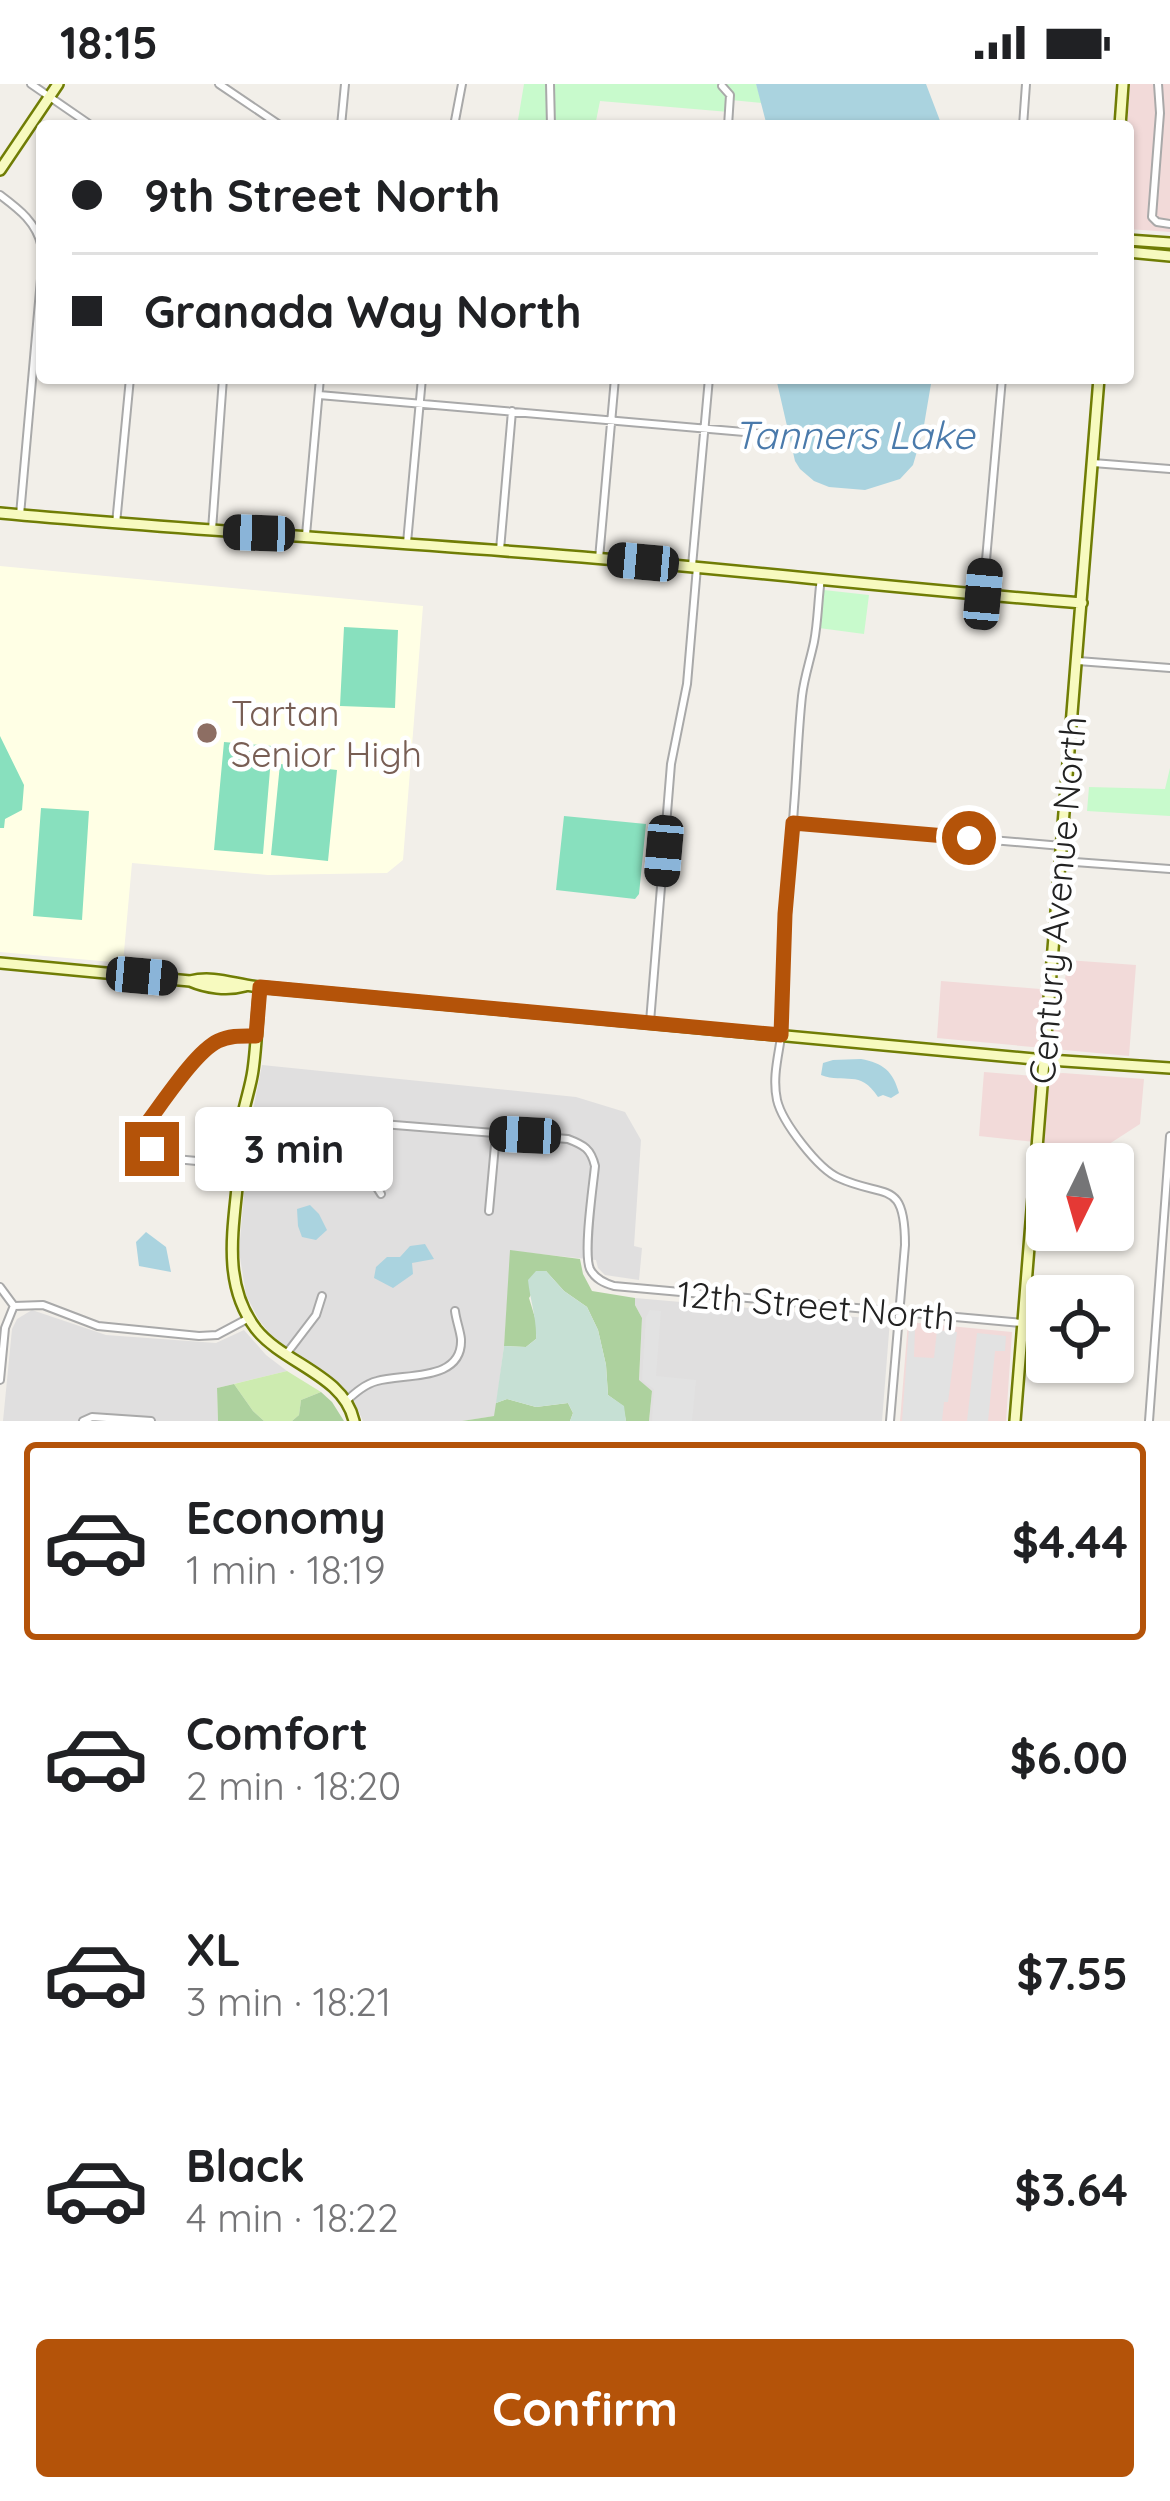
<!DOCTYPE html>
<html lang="en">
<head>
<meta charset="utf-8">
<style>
	body { margin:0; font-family:Quicksand,sans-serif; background:#f6f6f6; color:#202124; height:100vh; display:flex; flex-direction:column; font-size:45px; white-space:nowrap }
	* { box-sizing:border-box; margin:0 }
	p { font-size:39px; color:#757577 }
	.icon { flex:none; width:66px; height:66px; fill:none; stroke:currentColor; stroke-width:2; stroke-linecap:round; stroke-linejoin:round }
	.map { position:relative; height:1337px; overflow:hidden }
	.side { display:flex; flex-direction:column; background:#fff; flex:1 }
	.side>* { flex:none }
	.top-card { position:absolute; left:36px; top:36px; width:1098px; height:264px; border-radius:12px; box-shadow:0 3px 9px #0004; display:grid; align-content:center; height:264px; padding:0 36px; background:#fff }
	.needle { width:78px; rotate:185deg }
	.buttons { position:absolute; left:1026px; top:1059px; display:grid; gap:24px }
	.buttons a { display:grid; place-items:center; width:108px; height:108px; border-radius:12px; background:#fff; box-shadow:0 3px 9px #0004; font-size:60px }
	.end { position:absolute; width:54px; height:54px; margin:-27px; border:15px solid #b45309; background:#fff; box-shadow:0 0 0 6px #fff }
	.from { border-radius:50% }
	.bubble { position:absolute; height:84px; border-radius:12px; background:#fff; box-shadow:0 3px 9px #0004; font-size:39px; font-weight:700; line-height:84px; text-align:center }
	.car { position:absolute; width:36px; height:72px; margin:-36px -18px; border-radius:15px; box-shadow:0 0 9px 3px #0007; background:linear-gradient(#222 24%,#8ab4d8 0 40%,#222 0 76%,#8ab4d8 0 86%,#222 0) }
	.top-card b { display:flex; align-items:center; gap:42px; height:114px; font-size:45px }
	.top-card b+b { border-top:3px solid #e0e0e0 }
	.top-card i { width:30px; height:30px; background:#202124 }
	ul { padding:21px 0 0; list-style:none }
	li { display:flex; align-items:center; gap:36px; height:198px; margin:0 24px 18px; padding:0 12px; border:6px solid transparent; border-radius:12px }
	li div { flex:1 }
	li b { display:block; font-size:45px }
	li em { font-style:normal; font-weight:700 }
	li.on { border-color:#b45309 }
	li>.icon { width:108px; height:108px; stroke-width:1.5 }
	.primary-button { display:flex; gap:24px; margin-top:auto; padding:24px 36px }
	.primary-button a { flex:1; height:138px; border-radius:12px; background:#b45309; color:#fff; font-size:48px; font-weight:700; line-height:138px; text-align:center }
	.status { display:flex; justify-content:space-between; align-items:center; height:84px; padding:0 60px; background:#fff; direction:ltr }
	.status svg { height:33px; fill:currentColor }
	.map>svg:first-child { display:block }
	.residential { fill:#e0dfdf }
	.commercial { fill:#f2dad9 }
	.education { fill:#ffffe5 }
	.grass { fill:#cdebb0 }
	.forest { fill:#add19e }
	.wetland { fill:#c6e0d4 }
	.park { fill:#c8facc }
	.pitch { fill:#88e0be }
	.parking { fill:#e2e2e2 }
	.water { fill:#aad3df }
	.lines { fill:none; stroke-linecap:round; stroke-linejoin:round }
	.street-casing { stroke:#a9a9a9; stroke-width:10 }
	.secondary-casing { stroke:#707d05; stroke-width:14 }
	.street { stroke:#fff; stroke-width:6 }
	.secondary { stroke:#f7fabf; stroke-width:9 }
	.route { stroke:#b45309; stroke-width:15 }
	.education-dot { fill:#8d6e63; stroke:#fff; stroke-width:4.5 }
	.labels { text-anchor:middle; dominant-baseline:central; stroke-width:9; stroke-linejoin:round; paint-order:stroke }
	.education-label { font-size:36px; fill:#785e54; stroke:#fff; text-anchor:start }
	.street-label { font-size:36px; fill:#222; stroke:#fff }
	.water-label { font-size:39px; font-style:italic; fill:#4a7aab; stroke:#fff }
</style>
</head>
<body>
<div class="status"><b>18:15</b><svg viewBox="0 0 49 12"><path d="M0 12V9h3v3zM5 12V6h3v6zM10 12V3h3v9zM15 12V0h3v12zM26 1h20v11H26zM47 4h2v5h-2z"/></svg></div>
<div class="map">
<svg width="1170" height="1337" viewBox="0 0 1170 1337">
	<rect width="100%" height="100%" fill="#f2efe9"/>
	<!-- residential -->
	<path class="residential" d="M262 981 576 1013 625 1028 641 1056 634 1162 642 1164 639 1196 605 1191 598 1184 596 1176 511 1167 504 1262 495 1332 462 1337H363L354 1317 344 1305 273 1254 259 1236 246 1211 239 1167 250 1041Z
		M635 1214 890 1236 882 1337H649L652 1307 639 1297 642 1234 635 1221Z
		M32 1226 106 1251 216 1259 244 1246 266 1271 287 1287 217 1304 218 1337H3L12 1245 17 1235Z"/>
	<!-- commercial -->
	<path class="commercial" d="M1130 0H1170V148L1128 145 1127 42Z
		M1067 876 1136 881 1129 972 937 954 941 897 1064 907Z
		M984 988 1033 992 1063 989 1144 995 1140 1040 1106 1062 1101 1080H1052L1054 1060 979 1052Z
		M908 1238 1012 1248 1006 1337H900Z"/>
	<!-- education -->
	<path class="education" d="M0 482 423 522 403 776 387 789 268 791 132 779 123 879 0 868Z"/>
	<!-- grass -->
	<path class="grass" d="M287 1287 321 1308 301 1316 299 1331 292 1337H264L253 1327 234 1300Z"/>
	<!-- forest -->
	<path class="forest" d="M510 1166 580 1175 583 1190 592 1207 635 1214V1221L642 1234 639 1296 652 1307 649 1337H626L623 1322 608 1311 606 1281 598 1246 587 1223 564 1207 546 1187 529 1214 536 1237V1255L526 1263 504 1262Z
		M234 1300 253 1327 264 1337H218L217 1304Z
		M321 1308 332 1318 344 1337H292L299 1331 301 1316Z
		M507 1315 536 1323 568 1319 573 1329 570 1337H462L494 1332 496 1319Z"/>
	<!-- wetland -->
	<path class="wetland" d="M536 1187H546L564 1207 587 1223 598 1246 606 1281 608 1311 624 1322 626 1337H570L573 1329 568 1319 536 1323 507 1315 496 1319 504 1262 526 1263 536 1255C537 1235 530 1216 528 1196Z"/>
	<!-- park -->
	<path class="park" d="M524 0H756L762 19 731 16 729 28 600 17 595 42H517Z
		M824 506 869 511 864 550 819 544Z
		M1170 684V732L1087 727 1089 703 1165 705Z"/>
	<!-- pitch -->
	<path class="pitch" d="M344 543 398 546 395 624 340 622Z
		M0 652 24 701 22 726 5 735 4 744H0Z
		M224 658 272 662 263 770 214 766Z
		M280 680 337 686 328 777 271 771Z
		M41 724 89 727 82 836 33 832Z
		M564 732 646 740 639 810 635 815 556 806Z"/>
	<!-- parking -->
	<path class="parking" d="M650 1226 661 1227 656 1292 696 1296 692 1337H652L654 1305 642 1296 646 1233Z
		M909 1243 915 1244 914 1273 934 1274 937 1246 957 1248 948 1318H944L942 1337H902Z
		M977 1249 1006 1252 1005 1267H995L988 1337H967Z"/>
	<!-- water -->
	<path class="water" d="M756 0H926L942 42H767Z
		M776 294H932L923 347 913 381 900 395 865 406 829 403 814 397 800 385 795 377Z
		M861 975C883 979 893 987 899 1009L891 1014 883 1011 878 1013C860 985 845 1000 821 991L823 979 833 976Z
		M310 1121 319 1130 327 1146 316 1156 302 1153 298 1142 297 1125Z
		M146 1148 166 1163 171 1188 139 1182 136 1158Z
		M425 1160 434 1175 412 1179 413 1190 393 1204 374 1194 376 1183 387 1173H400L410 1162Z"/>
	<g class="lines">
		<!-- street casing -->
		<g class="street-casing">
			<path id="street" d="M31 0 92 42
				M219 0 281 42
				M550 0 551 42
				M1158 0 1160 29 1152 133 1157 138 1170 140
				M722 2 730 11 728 42
				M341 42 345 0
				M454 42 462 0
				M1023 42 1026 0
				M0 111C20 126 36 138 42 163
				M319 311 768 350
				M1093 379 1170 385
				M20 431 42 184
				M116 440 130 294
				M212 446 223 294
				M306 451 320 294
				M407 459 422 294
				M500 466 512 327
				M599 475 615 294
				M692 482 709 294
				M821 494C818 515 818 538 814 558 810 577 804 594 802 612 798 649 797 686 794 723 789 793 784 863 783 934 782 962 771 988 777 1016 782 1038 818 1085 839 1094 885 1115 905 1094 905 1161L890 1337
				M983 510 1002 294
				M1078 577 1170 584
				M793 739 1062 762
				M1061 777 1170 785
				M650 938 671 680 687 600 697 483
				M244 1029 568 1055C584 1061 591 1065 595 1082 593 1103 583 1169 590 1185 595 1195 604 1199 614 1202L1022 1239
				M379 1040 374 1099 381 1110
				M239 1081 165 1074 137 1052C157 1027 192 969 218 957 230 951 243 952 256 952
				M489 1127 496 1050
				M0 1203 14 1222 43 1221 98 1242 199 1252 217 1251 249 1234
				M287 1269 316 1231 322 1212
				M0 1296 5 1244 13 1224
				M346 1317C355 1309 365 1300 377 1297 405 1289 463 1298 461 1255 460 1246 456 1236 455 1227
				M83 1337 92 1333 151 1337
				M1149 1337 1170 1052"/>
		</g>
		<!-- secondary casing -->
		<g class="secondary-casing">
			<path id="secondary" d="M1120 42 1123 0
				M0 86 58 0
				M1128 156 1170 159
				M1128 168 1170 172
				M0 429C194 447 388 457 582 473 749 487 915 506 1082 519
				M0 879 190 897C206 904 227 907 245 902
				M190 897C215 891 236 901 260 903L1034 975 1170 984
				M260 903C257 930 257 958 253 986 251 1001 246 1015 243 1030 240 1055 239 1079 237 1104 232 1153 224 1203 256 1245 284 1280 344 1291 354 1337
				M1015 1337 1099 294"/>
		</g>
		<!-- street -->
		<use href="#street" class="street"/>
		<!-- secondary -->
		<use href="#secondary" class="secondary"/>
	</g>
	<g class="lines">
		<!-- route -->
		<path class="route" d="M152 1065 137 1052C157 1028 193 969 218 957 230 951 243 952 256 952L260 903 781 951 785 830 793 739 969 754"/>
	</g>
	<!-- markers -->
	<circle class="education-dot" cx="207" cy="649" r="12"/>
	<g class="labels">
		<!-- education labels -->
		<g class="education-label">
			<text x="231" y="628">Tartan<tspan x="231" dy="41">Senior High</tspan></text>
		</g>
		<!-- street labels -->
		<g class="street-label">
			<text transform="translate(1057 816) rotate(-85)">Century Avenue North</text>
			<text transform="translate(816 1221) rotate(5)">12th Street North</text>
		</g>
		<!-- water labels -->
		<g class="water-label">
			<text x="854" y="350">Tanners Lake</text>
		</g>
	</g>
</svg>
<div class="buttons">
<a><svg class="needle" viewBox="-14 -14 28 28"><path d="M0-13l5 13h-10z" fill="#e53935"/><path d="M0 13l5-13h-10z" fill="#757577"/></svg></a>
<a><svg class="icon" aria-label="locate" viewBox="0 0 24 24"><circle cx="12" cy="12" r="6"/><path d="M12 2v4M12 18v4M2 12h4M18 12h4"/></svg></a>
</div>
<i class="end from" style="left:969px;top:754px"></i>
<i class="end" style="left:152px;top:1065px"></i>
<div class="bubble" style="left:195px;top:1023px;width:198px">3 min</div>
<i class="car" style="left:259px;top:449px;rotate:272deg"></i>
<i class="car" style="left:643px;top:478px;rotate:275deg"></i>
<i class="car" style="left:983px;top:510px;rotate:5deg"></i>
<i class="car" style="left:664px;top:767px;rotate:185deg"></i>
<i class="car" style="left:142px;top:892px;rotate:95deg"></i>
<i class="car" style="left:525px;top:1051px;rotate:273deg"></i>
<div class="top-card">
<b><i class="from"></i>9th Street North</b>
<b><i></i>Granada Way North</b>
</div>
</div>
<section class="side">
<ul>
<li class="on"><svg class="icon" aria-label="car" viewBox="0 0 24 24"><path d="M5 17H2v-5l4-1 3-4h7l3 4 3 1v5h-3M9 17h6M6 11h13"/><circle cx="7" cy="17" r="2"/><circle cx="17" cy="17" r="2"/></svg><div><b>Economy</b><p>1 min · 18:19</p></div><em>$4.44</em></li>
<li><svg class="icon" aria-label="car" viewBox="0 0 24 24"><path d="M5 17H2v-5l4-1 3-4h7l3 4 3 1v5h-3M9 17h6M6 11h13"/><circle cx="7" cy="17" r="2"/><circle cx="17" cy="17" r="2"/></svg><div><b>Comfort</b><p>2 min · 18:20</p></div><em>$6.00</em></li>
<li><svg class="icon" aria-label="car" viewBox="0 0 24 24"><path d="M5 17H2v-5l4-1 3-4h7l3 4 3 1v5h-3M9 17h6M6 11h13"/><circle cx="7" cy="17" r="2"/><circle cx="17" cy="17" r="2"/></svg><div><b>XL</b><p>3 min · 18:21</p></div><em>$7.55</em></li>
<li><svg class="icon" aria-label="car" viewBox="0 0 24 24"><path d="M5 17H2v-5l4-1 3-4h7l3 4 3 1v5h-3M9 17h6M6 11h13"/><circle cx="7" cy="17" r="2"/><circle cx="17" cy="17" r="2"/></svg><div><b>Black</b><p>4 min · 18:22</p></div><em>$3.64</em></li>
</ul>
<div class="primary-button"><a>Confirm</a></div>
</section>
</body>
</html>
